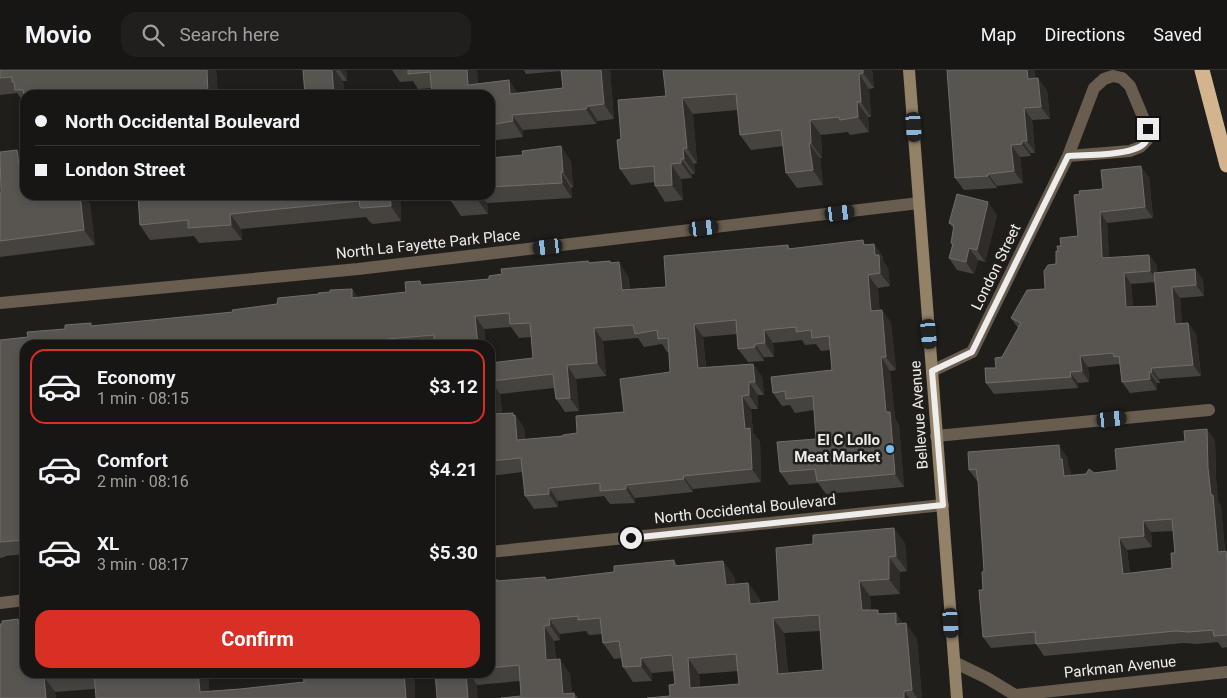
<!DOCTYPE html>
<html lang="en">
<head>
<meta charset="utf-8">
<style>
	body { margin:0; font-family:Roboto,sans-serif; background:#211f1d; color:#f1f3f6; height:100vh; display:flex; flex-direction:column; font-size:19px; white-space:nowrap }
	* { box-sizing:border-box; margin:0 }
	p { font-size:16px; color:#9f9fa0 }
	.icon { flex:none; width:28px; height:28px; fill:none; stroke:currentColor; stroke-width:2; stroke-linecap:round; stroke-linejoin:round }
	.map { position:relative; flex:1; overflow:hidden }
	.panel { position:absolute; left:20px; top:270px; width:475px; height:338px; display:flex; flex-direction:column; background:#181614; border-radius:15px; box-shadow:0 2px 8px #0003,0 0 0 1px #363534 }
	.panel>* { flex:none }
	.guide { position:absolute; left:20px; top:20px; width:475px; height:110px; border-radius:15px; box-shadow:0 2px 8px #0003,0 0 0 1px #363534; display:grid; align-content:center; height:110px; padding:0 15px; background:#181614 }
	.end { position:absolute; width:22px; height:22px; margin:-11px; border:6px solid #efedeb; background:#111; box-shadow:0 0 0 2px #111 }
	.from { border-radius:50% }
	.car { position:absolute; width:15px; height:30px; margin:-15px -8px; border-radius:6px; box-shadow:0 0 4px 1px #0007; background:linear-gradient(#222 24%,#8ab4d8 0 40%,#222 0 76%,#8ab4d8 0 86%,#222 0) }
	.guide b { display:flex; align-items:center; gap:18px; height:48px; font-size:19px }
	.guide b+b { border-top:1px solid #363534 }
	.guide i { width:12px; height:12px; background:#f1f3f6 }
	ul { padding:9px 0 0; list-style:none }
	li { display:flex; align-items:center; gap:15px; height:75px; margin:0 10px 8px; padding:0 5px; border:2px solid transparent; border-radius:15px }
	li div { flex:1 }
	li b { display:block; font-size:19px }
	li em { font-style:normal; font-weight:700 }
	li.current { border-color:#d93025 }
	li>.icon { width:45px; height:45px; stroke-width:1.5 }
	.button { display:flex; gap:10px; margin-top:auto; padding:10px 15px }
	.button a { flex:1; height:58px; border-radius:15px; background:#d93025; color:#fff; font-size:20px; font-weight:700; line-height:58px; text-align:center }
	header { display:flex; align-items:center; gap:30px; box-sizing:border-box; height:70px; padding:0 25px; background:#181614; border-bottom:1px solid #363534 }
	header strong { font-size:24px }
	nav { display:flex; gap:28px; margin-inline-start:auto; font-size:18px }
	.search { width:350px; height:45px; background:#211f1d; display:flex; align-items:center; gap:12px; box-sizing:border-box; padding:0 18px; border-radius:15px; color:#9f9fa0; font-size:19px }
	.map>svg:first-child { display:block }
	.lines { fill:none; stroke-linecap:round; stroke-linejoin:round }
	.street { stroke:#685d4e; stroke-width:12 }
	.secondary { stroke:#938168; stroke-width:12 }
	.highway { stroke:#d2b58f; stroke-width:15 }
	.wall { fill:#46433f; fill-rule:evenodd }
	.shaded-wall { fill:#2f2c29 }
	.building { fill:#585551; stroke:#706d6a; fill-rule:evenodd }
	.route { stroke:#efedeb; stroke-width:6 }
	.poi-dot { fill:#77bff7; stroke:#201e1b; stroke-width:2 }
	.labels { text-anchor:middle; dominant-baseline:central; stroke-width:5; stroke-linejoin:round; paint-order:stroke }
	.street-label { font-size:15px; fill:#efedeb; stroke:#201e1b }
	.poi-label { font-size:15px; font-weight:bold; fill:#efedeb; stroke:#201e1b; text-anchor:end }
</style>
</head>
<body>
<header>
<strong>Movio</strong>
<div class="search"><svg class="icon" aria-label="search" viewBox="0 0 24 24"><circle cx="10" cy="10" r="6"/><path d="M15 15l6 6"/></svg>Search here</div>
<nav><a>Map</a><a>Directions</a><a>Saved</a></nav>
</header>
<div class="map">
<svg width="1227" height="628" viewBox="0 0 1227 628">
	<rect width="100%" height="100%" fill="#201e1b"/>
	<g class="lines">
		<!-- street -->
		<path class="street" d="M0 233 358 199 919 133
			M932 301 972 282 1068 86 1094 18 1104 9 1113 6 1122 8 1130 16 1148 59 1147 70 1140 77 1130 81 1068 86
			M936 366 1209 340
			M490 482 943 435
			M0 533 25 530
			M954 592 987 608 1020 628
			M1016 625 1227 602"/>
		<!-- secondary -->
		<path class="secondary" d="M909 0 957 628"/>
		<!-- highway -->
		<path class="highway" d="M1202 0 1227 95"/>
	</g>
	<!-- wall -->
	<path class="wall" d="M0 0H216L218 25H25V34L17 23 0 25Z
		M303 0H346L347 11H343L344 25H305Z
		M392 0H477L478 14 518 23 563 18 561 1 526 4 524 0H610L614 49 598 51 596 54 523 60V67L490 71V25L432 18 418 19 413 11 400 12Z
		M872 0 874 18 869 19 871 47H868L869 62 850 65 848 62 821 65 822 88H820L823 115 797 118 786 103 783 76 751 80 740 65 737 40 693 44 697 93 694 94 695 104H692V108L681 109 683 130 665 132 655 116V112L631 115 620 99 621 69 666 26Z
		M947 0H1035V9L1047 20 1050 49 1032 50 1035 83H1031V86L1020 87 1023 113 997 116V118L964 120 955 108Z
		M490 88 571 91 573 117 571 118 572 128 487 133 488 144 461 146 451 131 450 125H490Z
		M1149 107 1153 148 1107 153 1109 188 1149 185 1157 196V203L1195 199 1203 210 1204 226 1180 228 1182 253H1188L1196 264 1201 306 1159 309 1160 313H1157V320L1130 323 1122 312 1120 296 1119 294 1088 297 1089 312 1078 313V318L994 324 986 313 996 298 1018 258 1011 248 1045 219 1056 194 1058 181 1061 176 1078 166 1080 124ZM1155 212 1157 236 1133 237 1131 214Z
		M0 123 25 125H83L90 134 95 175 0 187Z
		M129 125H400L401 151 373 154 370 152 366 147 241 159 242 170 199 173 194 166 150 170 140 155 138 127 131 128Z
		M997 145 985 192 978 190 974 204 957 200 949 188 952 175 951 173 954 159 949 153Z
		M874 174 883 187V191L888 198 890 216 878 218 879 240H882L891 253 896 300 890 301 895 348 899 355 904 417 826 424 818 413 789 415 780 402 816 369 814 340 795 343 790 335 782 336 773 323 832 300 830 280 821 281 816 274 805 275 802 270 773 273 774 287H764V291L748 292 738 279 737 264 703 267 706 297 753 294 762 307 764 325H758V339H751L753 363 760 371 761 412 693 419V422L635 428V433L610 434 604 426 558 431V437L534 439 525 426 523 402 490 406V291L491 293 533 288 531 267 519 268 511 257 484 259 486 275H25V484L5 486V487L0 488V270L28 267 65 259 233 242 277 234 330 222 352 219 358 228 406 222 423 215 489 209 502 204 588 191 590 192 610 191 612 193 628 206 630 219 666 217 788 175 790 179ZM638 268 644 277 662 274 667 282H669L670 302 624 342 577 363 563 366 525 370 524 358 515 345 502 343 500 324 554 318 556 329 565 342 579 341 576 309 606 306 603 271Z
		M1215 370 1216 409 1218 432 1221 436 1225 481H1226L1227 482V577L1222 578 1218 572 1197 574 1184 573 1044 586 1036 574 991 578 983 567 984 501 978 411H977L969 400 1067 387 1068 396 1070 400 1071 405 1094 403 1117 400ZM1173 461 1175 483 1172 498 1130 503 1127 480 1152 477 1151 462Z
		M905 473 907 501 900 502V524L870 526 871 540 903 553 917 569 922 628H647L670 626 675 614 674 601 652 603V611L633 612 623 597 621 588 614 589 603 573 602 564 589 565 586 561 560 564V570L554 571 556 589 570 604 572 623H574L578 628H501L521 626 520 611 477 615 435 602H490V510L499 511 547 510 614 502 674 490 677 495 734 506 735 514 748 513 759 528 760 533 779 531ZM820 561 823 600 788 604 784 563ZM738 601 739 614 700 617 699 604Z
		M18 549 21 554 25 553V602H208L209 621 240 619 304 612 303 602H414L415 628H96L95 619 55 622 56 628H0V554H2V551Z"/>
	<!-- shaded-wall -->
	<path class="shaded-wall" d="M207 0H216L218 25H208Z
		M332 0H335L343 11 344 25H334Z
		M340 0H346L347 11Z
		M467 0H477L479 25 468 15Z
		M601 0H610L614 49 604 34Z
		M863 0H872L874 18 863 3Z
		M1027 0H1035L1037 21 1028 9Z
		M859 4 869 19 871 47 861 32Z
		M1038 8 1047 20 1050 49 1041 37Z
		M509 10 519 25 510 24Z
		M682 28 693 44 697 93 687 78Z
		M857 32 868 47 869 62 858 47Z
		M588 36 598 51 596 54 586 39Z
		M1024 38 1032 50 1035 83 1027 71Z
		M512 45 523 60V67L513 51Z
		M810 50 821 65 822 88 811 73Z
		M1022 71 1031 83V86L1022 74Z
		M809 73 820 88 823 115 813 100Z
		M1011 75 1020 87 1023 113 1014 101Z
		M561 76 571 91 573 117 563 102Z
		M683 79 694 94 695 104 684 89Z
		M17 80 25 92V125L23 124Z
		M681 89 692 104V108L681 93Z
		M671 94 681 109 683 130 672 115Z
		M1141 96 1149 107 1153 148 1145 137Z
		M561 102 571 118 572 128 562 113Z
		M988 104 997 116V118L988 106Z
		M80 125H83L90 134 95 175 84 160Z
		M390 125H400L401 151 391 136Z
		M477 125H481L487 133 488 144 477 129Z
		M988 132 997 145 985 192 977 180Z
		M1100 142 1107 153 1110 199 1102 188Z
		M230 144 241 159 242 170 231 155Z
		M874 174 883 187V191L888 198 890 216 880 203 875 185Z
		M969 178 978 190 974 204 966 192Z
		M1149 185 1157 196 1158 212 1150 201Z
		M619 192 628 206 631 233 622 220Z
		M1195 199 1203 210 1204 226 1196 215Z
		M1124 203 1131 214 1134 248 1126 237Z
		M868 205 878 218 881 254 871 241Z
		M1172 217 1180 228 1183 265 1175 254Z
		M352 219 361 232 352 228Z
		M882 240 891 253 896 300 886 287Z
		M475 246 484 259 486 275H478Z
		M1188 253 1196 264 1201 306 1193 295Z
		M694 254 703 267 707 311 698 298Z
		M594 258 603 271 606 306 597 293Z
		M764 260 773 273 774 287 765 273Z
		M387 269 391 275H387Z
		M755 274 764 287V291L755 277Z
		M1080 286 1088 297 1089 312 1082 301Z
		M881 287 890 301 895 348 899 355 904 417 895 404 886 342Z
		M753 294 762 307 764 325 755 312Z
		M567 295 576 309 579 341 570 328Z
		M1151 298 1159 309 1160 313 1152 302Z
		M1070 302 1078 313V318L1071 307Z
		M1149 302 1157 313V320L1150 309Z
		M491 311 500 324 503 357 493 344Z
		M749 312 758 325V339L749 325Z
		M742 326 751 339 753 363 760 371 761 412 752 399 745 359Z
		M513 343 524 358 526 383 517 370Z
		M1207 359 1215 370 1216 409 1218 432 1221 436 1226 493 1218 482 1208 398Z
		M1059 375 1067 387 1068 396 1070 400 1072 417 1064 406 1060 389Z
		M683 406 693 419V422L684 409Z
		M626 415 635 428V433L626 419Z
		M549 418 558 431V437L549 424Z
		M1143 451 1151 462 1152 477 1144 466Z
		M894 458 905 473 907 501 896 486Z
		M1119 468 1127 480 1131 515 1123 504Z
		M889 487 900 502V524L889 509Z
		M723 491 734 506 736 530 726 515Z
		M859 511 870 526 873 556 862 540Z
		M748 513 759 528 761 549 750 534Z
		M896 543 906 558V553L917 569 922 628H917L912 620 896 554Z
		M773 548 784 563 789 620 778 604Z
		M549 549 560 564V570L550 555Z
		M544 556 554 571 557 605 546 590Z
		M641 588 652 603V611L641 596Z
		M688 588 699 604 701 628 690 618Z
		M560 589 570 604 573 628 563 624Z
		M198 602H208L210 628 200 622Z
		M404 602H414L415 628H406Z
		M466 602H468L477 615 478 628H468Z
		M44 607 55 622 56 628H46Z
		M904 621 909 628H904Z"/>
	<!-- building -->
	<path class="building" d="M0 0H207L208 25H38V23L24 24 23 20H15L14 12H12V7L0 8Z
		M303 0H332L334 25H305Z
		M408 0H467L468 15 509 10 510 24 563 18 561 0H601L604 34 588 36 586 39 512 45 513 51 490 55V25H432L430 2 408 4Z
		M663 0H863V3L859 4 861 32H857L858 47 840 50 839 47 810 50 811 73H809L813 100 786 103 781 60 740 65 736 24 682 28 687 78 683 79 684 89H681V93L671 94 672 115 655 116 654 96 620 99 617 70 621 69 618 30 666 26Z
		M947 0H1027L1028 9 1038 8 1041 37 1024 38 1027 71H1022V74L1011 75 1014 101 988 104V106L955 108Z
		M561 76 563 102H561L562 113 490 117V88L523 85 522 81Z
		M17 80 23 124H25V125H80L84 160 0 171V123H1L0 82Z
		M1141 96 1145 137 1100 142 1102 188 1149 185 1150 201 1124 203 1126 237 1157 236 1154 203 1195 199 1196 215 1172 217 1175 254 1188 253 1193 295 1151 298 1152 302H1149L1150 309 1122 312 1119 286 1114 287 1113 283 1080 286 1082 301 1070 302 1071 307 986 313 985 298H996L995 288 1002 287 1021 253 1011 248 1027 220 1045 219 1044 201 1048 195 1056 194V181H1058L1057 176H1061L1060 168 1078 166 1074 125 1080 124 1079 121 1103 119 1101 100Z
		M957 124 988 132 977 180 969 178 966 192 949 188 953 174 951 173 954 155 949 153Z
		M138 125H390L391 136 362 138 360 137 359 131 230 144 231 155 188 158V150L140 155Z
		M450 125H477V129L451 131Z
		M863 170 864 175 874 174 875 185H879L880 203 868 205 871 241 882 240 886 287H881L886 342H890L895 404 817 411 815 399 780 402 777 372 816 369 813 326 786 329 785 321 773 323 771 307 832 300 829 266 812 268 811 260 796 262V257L764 260 765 273 755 274V277L738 279 736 250 694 254 698 298 753 294 755 312H749V325L742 326 745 359 750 358 752 399 683 406 684 409 626 415V419L600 421V413L549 418V424L525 426 521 388 490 391V293L533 288 530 253 510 254 509 243 475 246 478 275H434V265L387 269V275H25V470L0 472V270L28 267 27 262 65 259V255L91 253V256L233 242 232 240 277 234 278 228 319 224 318 223 330 222V220L352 219V228L406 222 405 212 420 211 421 215 489 209V206L502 204 501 199 588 191 589 193 610 191V193L619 192 622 220 666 217 664 186 788 175V179ZM633 255 635 264 657 260 658 269 668 268 670 302 620 309 624 342 576 346 577 363 563 365V366L517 370 515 345 513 346V343L493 344 491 311 553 304 556 329 570 328 567 295 597 293 594 258Z
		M1207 359 1208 398 1211 425H1213L1218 482 1226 481 1227 491V565L1214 566 1213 560 1189 562 1176 561 1036 574 1035 562 983 567 979 520H983L982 502 984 501 978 411 976 399 969 400 968 382 1059 375 1060 389H1062L1064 406 1086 404 1089 399 1094 403 1117 400 1115 379 1185 371 1184 361ZM1172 449 1175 483H1171L1172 498 1123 504 1119 468 1144 466 1143 451Z
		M894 458 896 486 889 487V509L859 511 862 540H878V544L896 543V554L906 553 912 620 904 621V628H647L670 626 669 615 675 614 672 585 641 588V596L623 597 619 571 603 573 600 548 578 550V546L549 549 550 555 544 556 546 590 560 589 563 624 574 623V628H501L521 626 519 595 490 598V510H498L497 511 545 507 546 510 614 502V496L674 490V496L723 491 726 515 748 513 750 534 779 531 776 478 813 474V465ZM819 545 823 600 778 604 773 548ZM736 584 739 614 690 618 688 588Z
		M18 549V554L25 553V602H92L44 607 46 628H0V554H2V551Z
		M94 602H198L200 622 240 619 304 612 303 602H404L406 628H96Z
		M435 602H466L468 628H437Z"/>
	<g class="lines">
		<!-- route -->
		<path class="route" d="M631 468 943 435 932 301 972 282 1068 86C1085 85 1138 86 1146 71 1148 68 1147 63 1148 59"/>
	</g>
	<!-- markers -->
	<circle class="poi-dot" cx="890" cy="379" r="5"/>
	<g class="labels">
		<!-- street labels -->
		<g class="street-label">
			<text transform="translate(428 174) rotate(-6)">North La Fayette Park Place</text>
			<text transform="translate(996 197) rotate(-64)">London Street</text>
			<text transform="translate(919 345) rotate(-94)">Bellevue Avenue</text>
			<text transform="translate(745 439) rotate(-6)">North Occidental Boulevard</text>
			<text transform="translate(1120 597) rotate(-6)">Parkman Avenue</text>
		</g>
		<!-- poi labels -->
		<g class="poi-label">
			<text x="880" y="370">El C Lollo<tspan x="880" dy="17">Meat Market</tspan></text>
		</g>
	</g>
</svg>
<i class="end from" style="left:631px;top:468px"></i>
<i class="end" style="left:1148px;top:59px"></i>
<i class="car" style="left:914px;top:57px;rotate:176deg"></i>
<i class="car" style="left:840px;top:143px;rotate:83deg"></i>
<i class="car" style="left:704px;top:158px;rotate:83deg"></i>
<i class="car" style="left:548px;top:177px;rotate:263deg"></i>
<i class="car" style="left:929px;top:264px;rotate:175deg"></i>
<i class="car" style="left:1112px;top:349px;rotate:84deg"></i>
<i class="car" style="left:951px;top:553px;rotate:176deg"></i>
<div class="guide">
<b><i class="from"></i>North Occidental Boulevard</b>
<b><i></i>London Street</b>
</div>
<section class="panel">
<ul>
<li class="current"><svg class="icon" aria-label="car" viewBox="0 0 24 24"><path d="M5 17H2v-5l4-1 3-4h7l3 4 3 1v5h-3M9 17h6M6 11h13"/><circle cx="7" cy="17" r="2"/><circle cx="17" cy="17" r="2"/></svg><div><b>Economy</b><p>1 min · 08:15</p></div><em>$3.12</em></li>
<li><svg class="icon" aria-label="car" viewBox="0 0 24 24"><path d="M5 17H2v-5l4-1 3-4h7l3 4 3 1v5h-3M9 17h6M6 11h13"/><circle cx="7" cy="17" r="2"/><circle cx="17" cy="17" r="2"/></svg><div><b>Comfort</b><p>2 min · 08:16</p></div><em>$4.21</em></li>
<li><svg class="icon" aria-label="car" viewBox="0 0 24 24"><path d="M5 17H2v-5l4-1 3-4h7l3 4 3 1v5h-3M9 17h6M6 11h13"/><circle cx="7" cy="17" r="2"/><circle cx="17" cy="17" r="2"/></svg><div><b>XL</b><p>3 min · 08:17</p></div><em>$5.30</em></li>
</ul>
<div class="button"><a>Confirm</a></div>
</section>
</div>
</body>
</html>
